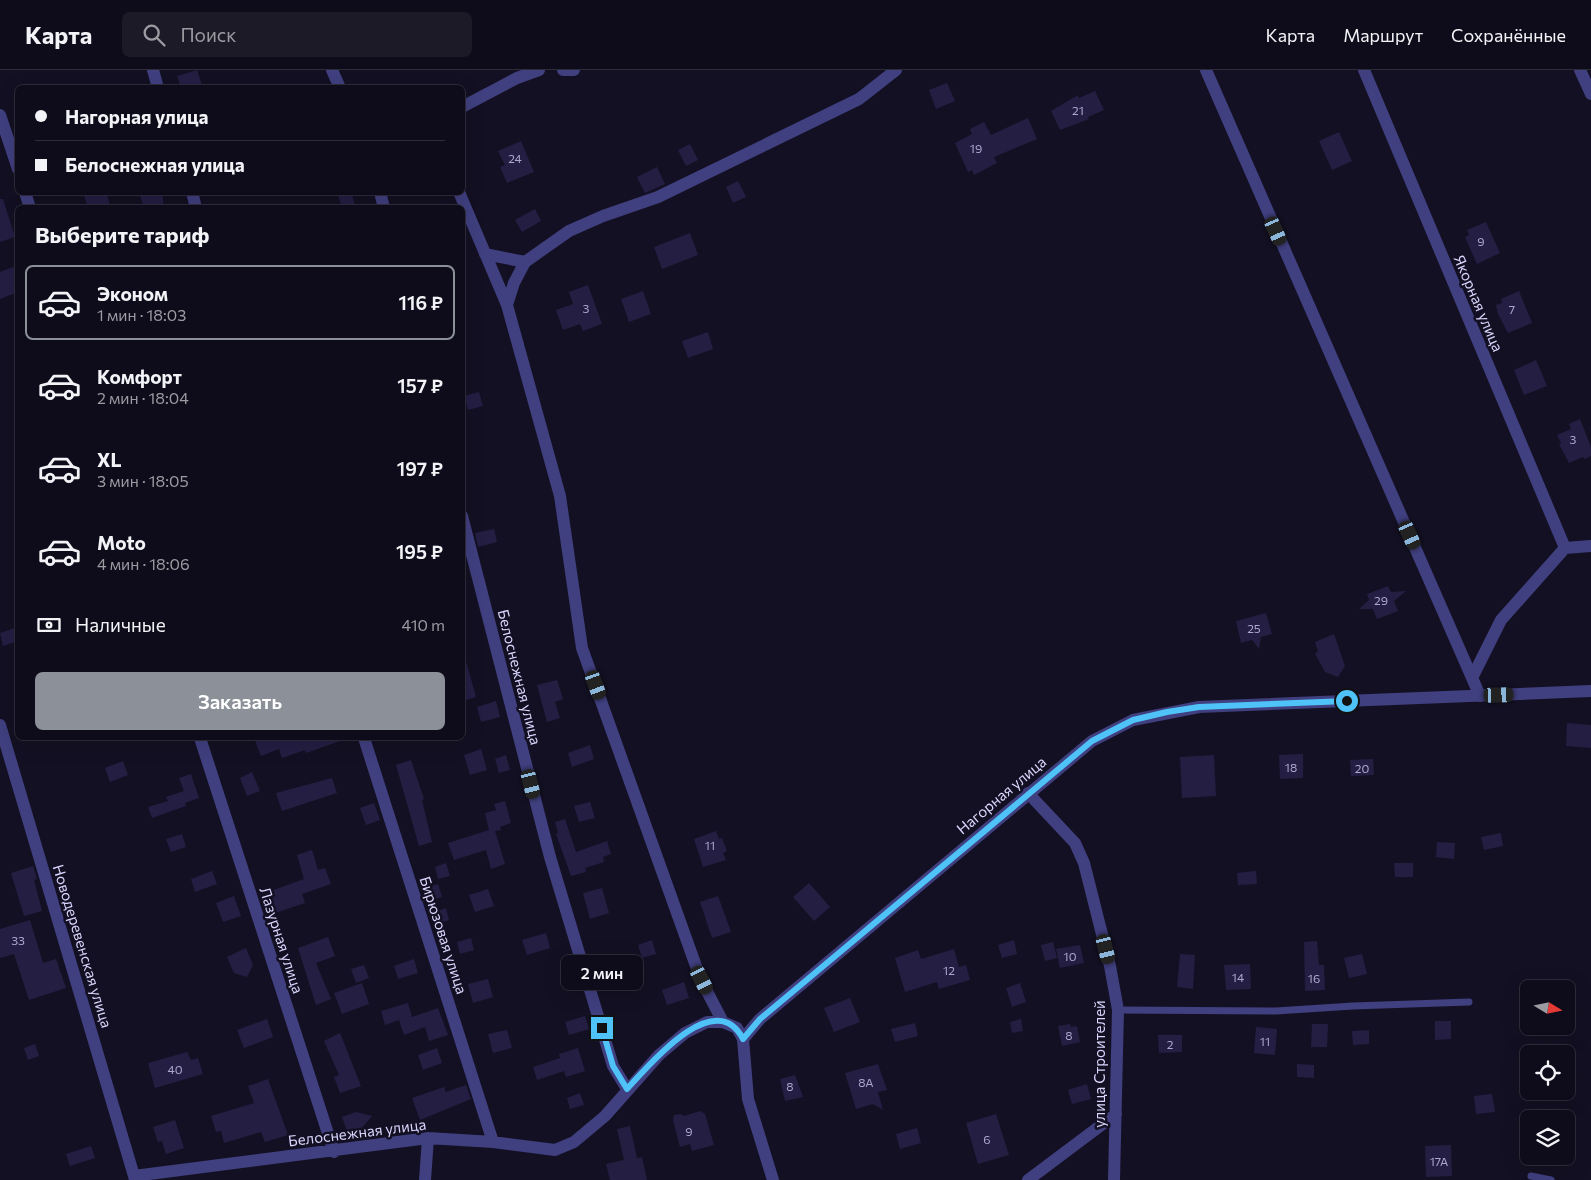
<!DOCTYPE html>
<html lang="ru">
<head>
<meta charset="utf-8">
<style>
	body { margin:0; font-family:Commissioner,sans-serif; background:#1c1a27; color:#f1f3f6; height:100vh; display:flex; flex-direction:column; font-size:19px; white-space:nowrap }
	* { box-sizing:border-box; margin:0 }
	p { font-size:16px; color:#9b9ba2 }
	.icon { flex:none; width:28px; height:28px; fill:none; stroke:currentColor; stroke-width:2; stroke-linecap:round; stroke-linejoin:round }
	.map { position:relative; flex:1; overflow:hidden }
	.drawer { position:absolute; left:15px; top:135px; width:450px; height:535px; display:flex; flex-direction:column; background:#0e0c1a; border-radius:8px; box-shadow:0 5px 20px #0002,0 0 0 1px #2e2c39 }
	.drawer>* { flex:none }
	.top-card { position:absolute; left:15px; top:15px; width:450px; height:110px; border-radius:8px; box-shadow:0 5px 20px #0002,0 0 0 1px #2e2c39; display:grid; align-content:center; height:110px; padding:0 20px; background:#0e0c1a }
	.needle { width:32px; rotate:100deg }
	.buttons { position:absolute; left:1520px; top:910px; display:grid; gap:10px }
	.buttons a { display:grid; place-items:center; width:55px; height:55px; border-radius:8px; background:#0e0c1a; box-shadow:0 5px 20px #0002,0 0 0 1px #2e2c39; font-size:25px }
	.end { position:absolute; width:22px; height:22px; margin:-11px; border:6px solid #4fc3f7; background:#111; box-shadow:0 0 0 2px #111 }
	.from { border-radius:50% }
	.bubble { position:absolute; height:35px; border-radius:8px; background:#0e0c1a; box-shadow:0 5px 20px #0002,0 0 0 1px #2e2c39; font-size:16px; font-weight:600; line-height:35px; text-align:center }
	.car { position:absolute; width:15px; height:30px; margin:-15px -8px; border-radius:6px; box-shadow:0 0 4px 1px #0007; background:linear-gradient(#222 24%,#8ab4d8 0 40%,#222 0 76%,#8ab4d8 0 86%,#222 0) }
	.top-card b { display:flex; align-items:center; gap:18px; height:48px; font-size:19px }
	.top-card b+b { border-top:1px solid #2e2c39 }
	.top-card i { width:12px; height:12px; background:#f1f3f6 }
	ul { padding:0; list-style:none }
	li { display:flex; align-items:center; gap:15px; height:75px; margin:0 10px 8px; padding:0 10px; border:2px solid transparent; border-radius:8px }
	li div { flex:1 }
	li b { display:block; font-size:19px }
	li em { font-style:normal; font-weight:600 }
	li.current { border-color:#8c9099 }
	li>.icon { width:45px; height:45px; stroke-width:1.5 }
	h2 { padding:0 20px; font-size:22px; line-height:60px }
	.pay { display:flex; align-items:center; gap:12px; height:55px; padding:0 20px; font-size:19px }
	.pay p { margin-inline-start:auto }
	.button { display:flex; gap:10px; margin-top:auto; padding:10px 20px }
	.button a { flex:1; height:58px; border-radius:8px; background:#8c9099; color:#fff; font-size:20px; font-weight:600; line-height:58px; text-align:center }
	header { display:flex; align-items:center; gap:30px; box-sizing:border-box; height:70px; padding:0 25px; background:#0e0c1a; border-bottom:1px solid #2e2c39 }
	header strong { font-size:24px }
	nav { display:flex; gap:28px; margin-inline-start:auto; font-size:18px }
	.search { width:350px; height:45px; background:#1c1a27; display:flex; align-items:center; gap:12px; box-sizing:border-box; padding:0 18px; border-radius:8px; color:#9b9ba2; font-size:19px }
	.map>svg:first-child { display:block }
	.building { fill:#241e43 }
	.lines { fill:none; stroke-linecap:round; stroke-linejoin:round }
	.service { stroke:#403f7f; stroke-width:7 }
	.minor { stroke:#403f7f; stroke-width:12 }
	.tertiary { stroke:#403f7f; stroke-width:12 }
	.route { stroke:#4fc3f7; stroke-width:6 }
	.labels { text-anchor:middle; dominant-baseline:central; stroke-width:5; stroke-linejoin:round; paint-order:stroke }
	.number-label { font-size:12px; fill:#aca7ce }
	.street-label { font-size:15px; fill:#d9d5fc; stroke:#131023 }
</style>
</head>
<body>
<header>
<strong>Карта</strong>
<div class="search"><svg class="icon" aria-label="search" viewBox="0 0 24 24"><circle cx="10" cy="10" r="6"/><path d="M15 15l6 6"/></svg>Поиск</div>
<nav><a>Карта</a><a>Маршрут</a><a>Сохранённые</a></nav>
</header>
<div class="map">
<svg width="1591" height="1110" viewBox="0 0 1591 1110">
	<rect width="100%" height="100%" fill="#131023"/>
	<!-- building -->
	<path class="building" d="M197 0 203 18H181L177 6Z
		M947 13 955 31 936 39 929 20Z
		M1095 21 1104 40 1088 47 1089 49 1060 60 1051 41 1078 25 1079 28Z
		M1028 48 1037 69 994 87 997 93 974 105 972 100 968 102 955 73 972 64 970 59 984 52 991 65Z
		M1339 62 1352 91 1332 100 1319 71Z
		M521 71 534 102 507 113 500 97 505 95 498 81Z
		M690 74 698 90 686 96 678 80Z
		M657 97 665 114 645 123 637 107Z
		M738 111 746 127 733 133 726 117Z
		M83 122H106L111 138H88Z
		M139 122H162L164 138H144Z
		M337 122H351L356 138H342Z
		M0 129H3L15 167 0 172Z
		M535 139 541 151 522 162 515 150Z
		M1486 152 1500 183 1477 194 1465 167 1469 165 1467 160Z
		M690 163 698 185 662 199 654 177Z
		M18 195V222L0 229V202Z
		M588 215 602 254 583 261 580 254 563 260 556 240 573 234 569 222Z
		M643 221 651 244 629 252 621 229Z
		M1519 221 1532 253 1508 263 1498 244 1496 235 1502 233 1501 229Z
		M708 262 713 279 688 288 682 271Z
		M1536 290 1547 316 1524 325 1514 300Z
		M479 322 483 336 468 340 464 326Z
		M1580 349 1591 377V386L1585 389 1583 387 1569 393 1559 374 1561 373 1557 365 1571 359 1569 354Z
		M494 459 497 472 478 477 475 463Z
		M1388 516 1391 522 1406 521 1394 531 1398 541 1377 549 1373 539H1359L1369 530 1367 524Z
		M1266 543 1272 564 1261 567 1259 579 1252 570 1241 573 1236 551Z
		M15 558 18 571 3 576 0 563Z
		M1334 564 1345 596 1338 607 1325 602 1315 584 1318 581 1315 572Z
		M466 591 476 627 462 631V592Z
		M557 610 563 629 555 632 560 648 547 652 537 615Z
		M496 631 500 647 481 652 477 637Z
		M1567 653 1591 655V678L1566 676Z
		M254 668H346V669L306 683 305 680 282 688 279 679 261 686Z
		M590 675 594 689 572 697 568 683Z
		M481 679 487 700 470 705 464 685Z
		M1303 684V708L1280 709 1279 685Z
		M506 685 510 700 499 703 495 689Z
		M1214 685 1216 726 1182 728 1180 687Z
		M1373 689 1374 705 1351 706 1350 690Z
		M411 690 424 729 422 730 432 772 419 776 396 695Z
		M123 691 128 705 110 712 105 698Z
		M252 702 260 721 247 726 240 708Z
		M191 704 199 728 185 733 186 736 152 748 148 737 168 731 166 727 184 721 179 708Z
		M332 708 337 723 282 741 276 723Z
		M505 731 511 753 500 757 501 760 495 761 505 794 491 799 486 780 454 790 448 773 489 760 485 743 496 740 494 734Z
		M590 732 595 748 579 752 574 736Z
		M374 733 380 750 366 755 360 738Z
		M565 749 576 782 607 771 611 784 603 787 604 792 585 798 586 802 571 806 556 764 558 763 555 752Z
		M716 761 719 769 722 768 727 781 723 783 726 790 703 797 694 769Z
		M1501 763 1503 776 1484 780 1481 767Z
		M182 764 186 777 171 782 166 769Z
		M1437 772 1455 773 1454 789 1436 787Z
		M312 780 318 800 325 798 331 814 302 824 305 833 275 843 268 822 304 809 297 785Z
		M446 793 450 806 438 809 435 797Z
		M1394 793H1413V807H1395Z
		M33 796 37 809 34 810 42 841 24 846 11 803Z
		M212 801 217 814 195 822 191 809Z
		M1256 801 1257 814 1238 815 1237 803Z
		M809 813 830 837 814 851 793 827Z
		M438 814 442 827 429 831 425 818Z
		M602 818 609 843 590 849 583 823Z
		M488 819 494 836 475 842 469 825Z
		M234 826 241 846 223 852 216 833Z
		M718 826 731 862 712 868 700 832Z
		M446 838 449 850 438 854 435 842Z
		M30 850 43 893 56 889 66 918 29 930 14 884 0 888V859Z
		M546 863 550 878 527 885 522 870Z
		M328 867 335 886 316 893 331 929 316 935 298 878Z
		M471 868 474 880 460 884 457 872Z
		M652 870 656 884 642 888 638 875Z
		M1014 870 1017 884 1002 888 998 875Z
		M1317 871 1319 895H1324L1325 920 1305 921 1304 872Z
		M1053 872 1057 888 1045 891 1041 875Z
		M1080 875 1084 893 1060 898 1056 879Z
		M246 878 253 895 247 907 234 903 227 887Z
		M954 879 959 897 966 895 970 910 939 919 937 912 905 922 895 888 918 880 921 889Z
		M1180 884 1195 885 1193 919 1177 917Z
		M1362 884 1367 904 1349 908 1344 888Z
		M414 889 418 903 398 909 394 896Z
		M1250 894 1251 919 1226 920 1224 895Z
		M364 895 369 908 356 913 351 899Z
		M488 909 493 927 473 933 468 914Z
		M684 912 689 928 667 935 662 920Z
		M362 913 369 934 342 944 334 923Z
		M1020 913 1026 932 1012 937 1006 918Z
		M850 928 860 952 834 962 824 938Z
		M408 933 412 947 438 938 448 965 429 971 425 957 404 965 399 950 385 955 381 941Z
		M585 946 589 959 569 965 565 952Z
		M267 949 273 967 244 978 237 960Z
		M1021 949 1023 961 1012 963 1010 952Z
		M1435 951H1451V969L1435 970Z
		M915 953 918 966 895 972 891 959Z
		M1070 954 1071 957 1077 956 1080 972 1062 976 1058 956Z
		M1312 954H1328L1327 977H1311Z
		M1256 957 1277 959 1275 985 1254 983Z
		M507 960 512 978 493 983 488 964Z
		M1369 960V974L1353 975 1352 961Z
		M340 963 361 1016 340 1023 334 1007 339 1005 324 971Z
		M1158 965H1182V982L1159 983Z
		M35 974 39 986 28 990 24 978Z
		M437 978 442 993 423 1000 418 985Z
		M578 978 585 1001 566 1007 564 1001 537 1010 533 997 560 988 559 984Z
		M187 982 191 990 198 988 203 1004 155 1018 148 993Z
		M878 994 887 1020 878 1022 883 1040 873 1034 856 1039 845 1003Z
		M1297 994 1314 995V1008L1297 1007Z
		M795 1005 803 1027 785 1031 780 1009Z
		M268 1009 288 1065 265 1072 261 1062 224 1073 221 1061 216 1062 211 1046 254 1033 248 1016Z
		M1087 1014 1091 1029 1072 1034 1068 1020Z
		M466 1015 471 1029 420 1050 412 1028 444 1017 446 1022Z
		M580 1023 584 1035 570 1039 567 1028Z
		M1492 1024 1495 1042 1476 1044 1474 1026Z
		M700 1041 705 1044 714 1075 692 1081 690 1074 680 1077 673 1050 674 1045 680 1044 684 1046Z
		M356 1042 372 1046 361 1059 348 1064 342 1047Z
		M996 1044 1009 1085 978 1094 966 1053Z
		M175 1050 184 1078 166 1084 162 1071 158 1072 153 1057Z
		M630 1056 637 1088 642 1087 647 1110H610L606 1094 624 1090 617 1059Z
		M917 1058 921 1073 900 1079 896 1064Z
		M1451 1075 1452 1106 1426 1107 1425 1076Z
		M91 1076 95 1088 70 1096 66 1084Z"/>
	<g class="lines">
		<!-- service -->
		<path class="service" d="M1118 940 1276 941 1353 936 1469 932
			M1531 1106 1551 1110"/>
		<!-- minor -->
		<path class="minor" d="M153 0 158 18
			M332 0 340 18
			M563 0H574
			M1206 0 1480 626
			M1364 0 1565 478
			M1580 0 1591 24
			M462 37 517 8 539 0
			M0 45 18 99
			M25 122 30 138
			M192 122 196 138
			M380 122 384 138
			M459 122 507 235 560 426 582 578 701 910 723 952
			M485 184 525 192 569 161 603 146 658 127 859 29 896 0
			M507 235 514 213 525 192
			M462 446 550 787 613 996 627 1019
			M1472 608 1501 550 1565 478 1591 476
			M0 655 134 1106
			M200 668 334 1082
			M364 668 493 1072
			M1028 723 1075 773 1084 793 1110 896 1118 940 1114 1110
			M135 1110 134 1106 428 1068 493 1072 555 1080 574 1072 605 1046 659 985 685 963 707 952H723L737 958 743 969
			M425 1110 428 1068
			M1028 1110 1116 1044"/>
		<!-- tertiary -->
		<path class="tertiary" d="M773 1110 748 1029 743 969 760 949 1092 671 1133 650 1199 637 1591 621"/>
	</g>
	<g class="lines">
		<!-- route -->
		<path class="route" d="M602 958 613 996 627 1019C648 996 715 915 743 969L760 949 1092 671 1133 650 1167 642 1199 637 1347 631"/>
	</g>
	<g class="labels">
		<!-- number labels -->
		<g class="number-label">
			<text x="1078" y="40">21</text>
			<text x="976" y="78">19</text>
			<text x="515" y="88">24</text>
			<text x="1481" y="171">9</text>
			<text x="586" y="238">3</text>
			<text x="1512" y="239">7</text>
			<text x="1573" y="369">3</text>
			<text x="1381" y="530">29</text>
			<text x="1254" y="558">25</text>
			<text x="1291" y="697">18</text>
			<text x="1362" y="698">20</text>
			<text x="710" y="775">11</text>
			<text x="18" y="870">33</text>
			<text x="1070" y="886">10</text>
			<text x="949" y="900">12</text>
			<text x="1238" y="907">14</text>
			<text x="1314" y="908">16</text>
			<text x="1069" y="965">8</text>
			<text x="1265" y="971">11</text>
			<text x="1170" y="974">2</text>
			<text x="175" y="999">40</text>
			<text x="866" y="1012">8А</text>
			<text x="790" y="1016">8</text>
			<text x="689" y="1061">9</text>
			<text x="987" y="1069">6</text>
			<text x="1439" y="1091">17А</text>
		</g>
		<!-- street labels -->
		<g class="street-label">
			<text transform="translate(1479 233) rotate(67)">Якорная улица</text>
			<text transform="translate(520 607) rotate(76)">Белоснежная улица</text>
			<text transform="translate(1001 725) rotate(-40)">Нагорная улица</text>
			<text transform="translate(444 865) rotate(72)">Бирюзовая улица</text>
			<text transform="translate(282 870) rotate(72)">Лазурная улица</text>
			<text transform="translate(83 876) rotate(73)">Новодеревенская улица</text>
			<text transform="translate(1099 994) rotate(-90)">улица Строителей</text>
			<text transform="translate(357 1062) rotate(-7)">Белоснежная улица</text>
		</g>
	</g>
</svg>
<div class="buttons">
<a><svg class="needle" viewBox="-14 -14 28 28"><path d="M0-13l5 13h-10z" fill="#e53935"/><path d="M0 13l5-13h-10z" fill="#9b9ba2"/></svg></a>
<a><svg class="icon" aria-label="locate" viewBox="0 0 24 24"><circle cx="12" cy="12" r="6"/><path d="M12 2v4M12 18v4M2 12h4M18 12h4"/></svg></a>
<a><svg class="icon" aria-label="layers" viewBox="0 0 24 24"><path d="M12 4l9 5-9 5-9-5zM3 14l9 5 9-5"/></svg></a>
</div>
<i class="end from" style="left:1347px;top:631px"></i>
<i class="end" style="left:602px;top:958px"></i>
<div class="bubble" style="left:561px;top:885px;width:82px">2 мин</div>
<i class="car" style="left:1276px;top:161px;rotate:156deg"></i>
<i class="car" style="left:1410px;top:465px;rotate:156deg"></i>
<i class="car" style="left:596px;top:615px;rotate:160deg"></i>
<i class="car" style="left:1499px;top:625px;rotate:88deg"></i>
<i class="car" style="left:531px;top:714px;rotate:166deg"></i>
<i class="car" style="left:1106px;top:879px;rotate:166deg"></i>
<i class="car" style="left:702px;top:910px;rotate:153deg"></i>
<div class="top-card">
<b><i class="from"></i>Нагорная улица</b>
<b><i></i>Белоснежная улица</b>
</div>
<section class="drawer">
<h2>Выберите тариф</h2>
<ul>
<li class="current"><svg class="icon" aria-label="car" viewBox="0 0 24 24"><path d="M5 17H2v-5l4-1 3-4h7l3 4 3 1v5h-3M9 17h6M6 11h13"/><circle cx="7" cy="17" r="2"/><circle cx="17" cy="17" r="2"/></svg><div><b>Эконом</b><p>1 мин · 18:03</p></div><em>116 ₽</em></li>
<li><svg class="icon" aria-label="car" viewBox="0 0 24 24"><path d="M5 17H2v-5l4-1 3-4h7l3 4 3 1v5h-3M9 17h6M6 11h13"/><circle cx="7" cy="17" r="2"/><circle cx="17" cy="17" r="2"/></svg><div><b>Комфорт</b><p>2 мин · 18:04</p></div><em>157 ₽</em></li>
<li><svg class="icon" aria-label="car" viewBox="0 0 24 24"><path d="M5 17H2v-5l4-1 3-4h7l3 4 3 1v5h-3M9 17h6M6 11h13"/><circle cx="7" cy="17" r="2"/><circle cx="17" cy="17" r="2"/></svg><div><b>XL</b><p>3 мин · 18:05</p></div><em>197 ₽</em></li>
<li><svg class="icon" aria-label="car" viewBox="0 0 24 24"><path d="M5 17H2v-5l4-1 3-4h7l3 4 3 1v5h-3M9 17h6M6 11h13"/><circle cx="7" cy="17" r="2"/><circle cx="17" cy="17" r="2"/></svg><div><b>Moto</b><p>4 мин · 18:06</p></div><em>195 ₽</em></li>
</ul>
<div class="pay"><svg class="icon" aria-label="cash" viewBox="0 0 24 24"><path d="M3 7h18v10H3z"/><circle cx="12" cy="12" r="2"/></svg>Наличные<p>410 m</p></div>
<div class="button"><a>Заказать</a></div>
</section>
</div>
</body>
</html>
